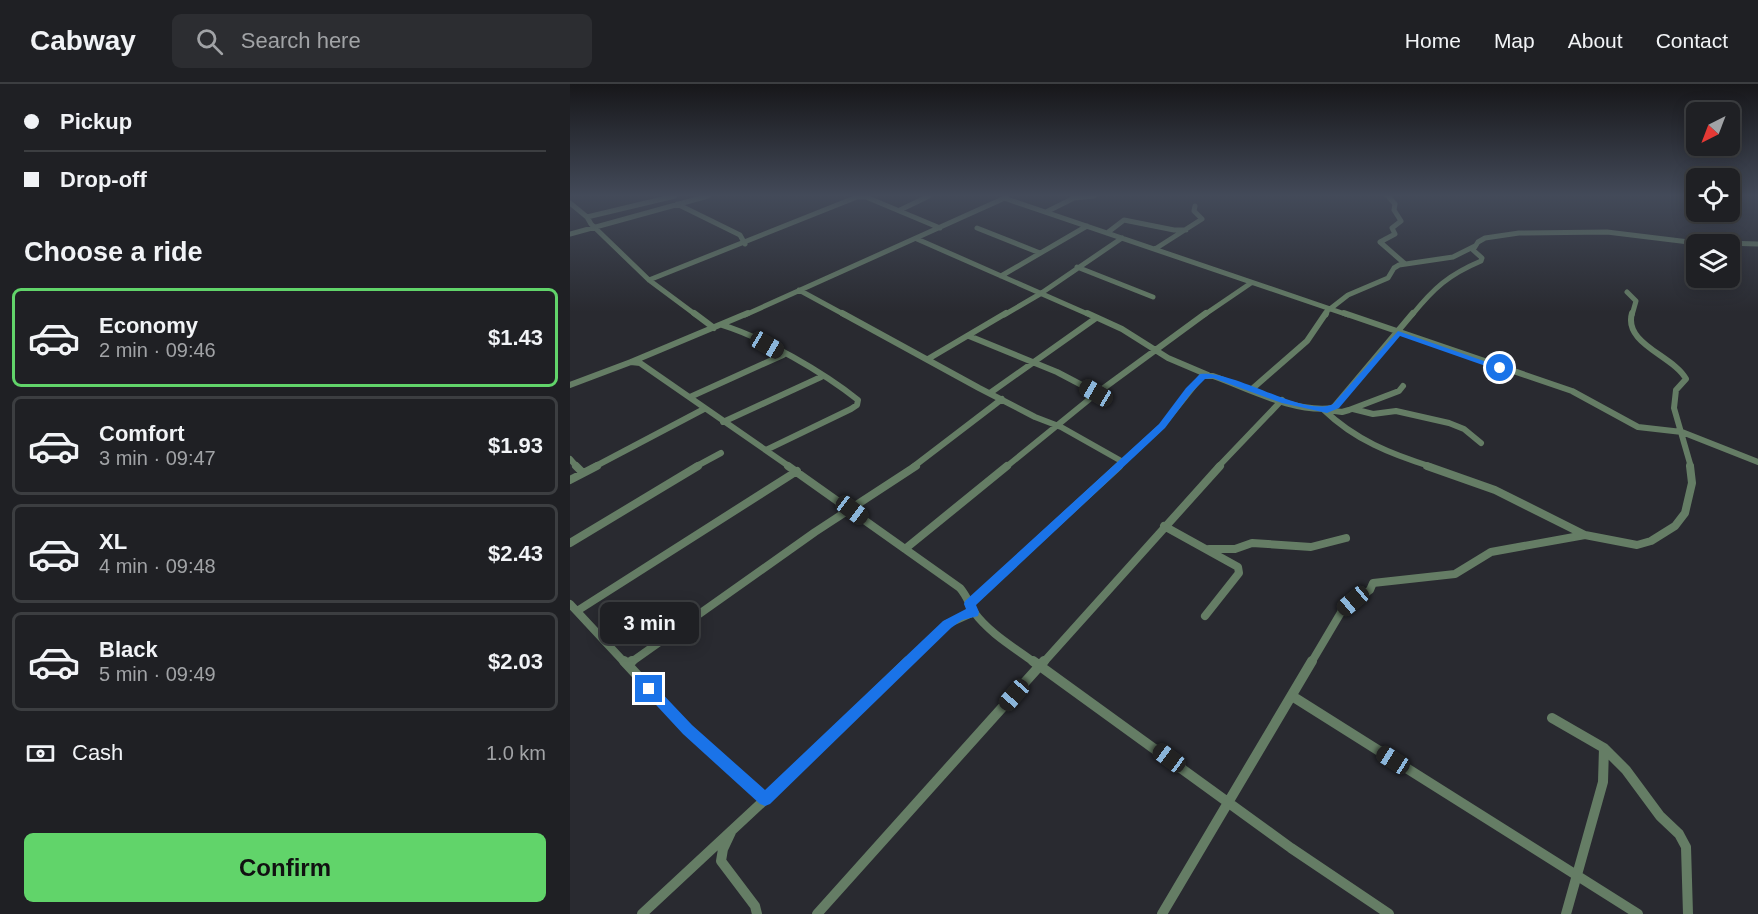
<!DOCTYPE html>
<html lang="en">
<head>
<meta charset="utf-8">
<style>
	body { margin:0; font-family:Arial,sans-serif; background:#2c2d31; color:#f1f3f6; height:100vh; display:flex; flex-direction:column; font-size:22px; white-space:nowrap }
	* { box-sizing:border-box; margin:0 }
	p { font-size:20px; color:#a1a3a6 }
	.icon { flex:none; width:33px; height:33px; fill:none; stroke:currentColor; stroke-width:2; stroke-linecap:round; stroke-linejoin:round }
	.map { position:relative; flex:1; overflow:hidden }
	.panel { display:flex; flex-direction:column; background:#1f2024; width:570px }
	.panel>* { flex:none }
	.top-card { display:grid; align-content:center; height:132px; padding:0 24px; background:#1f2024 }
	.needle { width:39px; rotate:222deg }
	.tools { position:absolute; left:1116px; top:18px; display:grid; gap:12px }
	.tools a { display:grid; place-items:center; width:54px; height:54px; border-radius:9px; background:#1f2024; box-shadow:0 3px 15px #0003,0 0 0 2px #3c3e41; font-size:30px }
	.end { position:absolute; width:27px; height:27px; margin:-14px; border:8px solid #1a73e8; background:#fff; box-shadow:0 0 0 3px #fff }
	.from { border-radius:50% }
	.bubble { position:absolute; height:42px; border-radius:9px; background:#1f2024; box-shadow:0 3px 15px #0003,0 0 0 2px #3c3e41; font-size:20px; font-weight:700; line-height:42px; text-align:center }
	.car { position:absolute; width:18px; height:36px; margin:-18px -9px; border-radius:8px; box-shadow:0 0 4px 2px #0007; background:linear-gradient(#222 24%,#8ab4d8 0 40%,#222 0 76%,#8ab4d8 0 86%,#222 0) }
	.top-card b { display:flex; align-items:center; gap:21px; height:57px; font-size:22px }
	.top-card b+b { border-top:2px solid #3c3e41 }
	.top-card i { width:15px; height:15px; background:#f1f3f6 }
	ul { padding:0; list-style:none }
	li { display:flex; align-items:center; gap:18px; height:99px; margin:0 12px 9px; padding:0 12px; border:3px solid #3c3e41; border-radius:9px }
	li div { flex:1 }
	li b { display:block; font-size:22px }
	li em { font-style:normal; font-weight:700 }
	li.selected { border-color:#61d46a }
	li>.icon { width:54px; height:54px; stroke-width:1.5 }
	h2 { padding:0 24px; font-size:27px; line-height:72px }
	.pay { display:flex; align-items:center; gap:15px; height:66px; padding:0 24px; font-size:22px }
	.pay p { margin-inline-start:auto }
	.button { display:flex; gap:12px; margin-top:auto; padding:12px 24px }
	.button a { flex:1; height:69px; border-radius:9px; background:#61d46a; color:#111; font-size:24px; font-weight:700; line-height:69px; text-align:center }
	header { display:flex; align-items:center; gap:36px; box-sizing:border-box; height:84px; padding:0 30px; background:#1f2024; border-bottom:2px solid #3c3e41 }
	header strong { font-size:28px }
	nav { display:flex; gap:33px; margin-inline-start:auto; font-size:21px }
	.search { width:420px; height:54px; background:#2c2d31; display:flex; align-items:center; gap:15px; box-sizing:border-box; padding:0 21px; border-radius:9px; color:#a1a3a6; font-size:22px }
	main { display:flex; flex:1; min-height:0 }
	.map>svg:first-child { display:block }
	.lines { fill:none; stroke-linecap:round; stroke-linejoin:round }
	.street-far3 { stroke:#657d65; stroke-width:5 }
	.street-far2 { stroke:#657d65; stroke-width:6 }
	.street-far1 { stroke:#657d65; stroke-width:8 }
	.street { stroke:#657d65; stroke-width:10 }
	.route { fill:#1a73e8 }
</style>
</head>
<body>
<header>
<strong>Cabway</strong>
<div class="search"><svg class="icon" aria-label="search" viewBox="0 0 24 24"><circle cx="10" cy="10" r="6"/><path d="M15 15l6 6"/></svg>Search here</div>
<nav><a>Home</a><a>Map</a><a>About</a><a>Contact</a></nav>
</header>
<main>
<section class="panel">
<div class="top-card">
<b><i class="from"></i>Pickup</b>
<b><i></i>Drop-off</b>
</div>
<h2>Choose a ride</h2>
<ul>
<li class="selected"><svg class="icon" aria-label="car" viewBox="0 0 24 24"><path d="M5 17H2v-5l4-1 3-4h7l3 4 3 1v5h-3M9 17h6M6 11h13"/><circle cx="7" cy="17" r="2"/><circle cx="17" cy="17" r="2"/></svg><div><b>Economy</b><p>2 min · 09:46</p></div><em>$1.43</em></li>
<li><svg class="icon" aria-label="car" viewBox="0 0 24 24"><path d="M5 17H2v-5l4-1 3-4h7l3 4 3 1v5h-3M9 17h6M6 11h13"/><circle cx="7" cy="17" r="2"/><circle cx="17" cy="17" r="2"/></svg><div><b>Comfort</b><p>3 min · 09:47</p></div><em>$1.93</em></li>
<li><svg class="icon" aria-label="car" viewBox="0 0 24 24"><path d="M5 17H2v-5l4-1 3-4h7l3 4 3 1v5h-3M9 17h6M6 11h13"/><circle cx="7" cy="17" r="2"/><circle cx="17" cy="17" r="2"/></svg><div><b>XL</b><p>4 min · 09:48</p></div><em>$2.43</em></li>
<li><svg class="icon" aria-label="car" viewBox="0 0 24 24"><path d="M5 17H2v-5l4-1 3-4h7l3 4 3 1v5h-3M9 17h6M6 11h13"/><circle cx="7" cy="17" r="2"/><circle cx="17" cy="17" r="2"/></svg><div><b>Black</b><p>5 min · 09:49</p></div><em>$2.03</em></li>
</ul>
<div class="pay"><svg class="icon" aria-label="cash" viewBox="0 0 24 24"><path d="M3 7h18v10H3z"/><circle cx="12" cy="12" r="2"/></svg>Cash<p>1.0 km</p></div>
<div class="button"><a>Confirm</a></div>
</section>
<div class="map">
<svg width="1188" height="830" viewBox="0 0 1188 830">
	<rect width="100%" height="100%" fill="#292a30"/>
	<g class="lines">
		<!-- street-far3 -->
		<path class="street-far3" d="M818 112 825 120 824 126 831 137 822 144 825 150 810 158 834 179
			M434 114 778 231
			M504 114 524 112
			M0 119 17 133 21 140 79 196 126 231
			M107 120 170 151 175 160
			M330 126 359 112
			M476 128 508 112
			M17 133 105 112
			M407 144 470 169
			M537 149 554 136 604 146H616
			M0 150 138 112
			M347 155 520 231
			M585 165 632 135 624 127 625 122
			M507 183 583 213
			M431 192 517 142
			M79 196 287 113H296L370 144
			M229 206 275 231
			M1057 208 1066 217 1062 231
			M760 225 778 211 818 194 824 184 829 181 883 173 905 162
			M175 231 437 113
			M434 231 470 210 552 154
			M634 231 681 199
			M756 231 758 225
			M842 231C864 204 878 191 911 177L912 174 903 166 908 158 915 154 949 149 1037 148 1119 158 1188 160"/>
		<!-- street-far2 -->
		<path class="street-far2" d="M124 229 144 244
			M272 229 409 304 465 333 491 343 553 378
			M517 229 552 245 598 274 638 291
			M774 229 1002 307 1068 343 1112 348 1188 378
			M1062 229C1053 260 1104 272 1116 295L1106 306 1104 324 1121 383
			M152 241C194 254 253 288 288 316L287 321 281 325 196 366
			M399 252 487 288 527 309
			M358 275 436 229
			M61 278 178 229
			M0 301 61 278 70 279 220 383
			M682 305 737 257 756 229
			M420 309 526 234
			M120 313 213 271
			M783 325 803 330 826 327 879 339 894 345 911 359
			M754 326C785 356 821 370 862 383
			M757 326 772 328 779 326 829 307 833 302
			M153 338 251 293
			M0 375 7 383
			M24 383 134 325
			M125 383 151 369
			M343 383 432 315
			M436 383 527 309 636 229
			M547 383 592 342 632 292H643C680 305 723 329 763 324L843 229
			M648 383 712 316"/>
		<!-- street-far1 -->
		<path class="street-far1" d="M6 382 13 389
			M218 382 390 504C397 512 399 520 404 528 419 549 445 564 465 579
			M857 382 925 406 1015 451
			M0 396 27 382
			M594 442 668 483 669 489 635 532
			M0 459 128 382
			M335 465 437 382
			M639 465H665L682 459 741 463 776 454
			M0 520 55 579
			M399 520 549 382
			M7 527 227 387
			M60 579 245 448 346 382
			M337 579 377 540 404 528
			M473 579 650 382
			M741 579 773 525 800 506 803 499 885 490 921 468 1015 451 1067 461 1081 457 1105 442 1115 429 1122 399 1120 382"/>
		<!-- street -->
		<path class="street" d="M54 577 118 646 195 715
			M463 577 721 764 819 830
			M58 580 62 577
			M722 612 1068 830
			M982 634 1034 664 1056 686 1090 732 1109 750 1116 763 1118 830
			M161 748 153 765 151 777 185 822 187 830
			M72 830 215 697 338 577
			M247 830 474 577
			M592 830 742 577
			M996 830 1033 698 1034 664"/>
	</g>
	<!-- sky -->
	<linearGradient id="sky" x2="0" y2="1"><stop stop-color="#17171a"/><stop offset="0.49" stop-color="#434a59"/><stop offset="1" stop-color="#434a59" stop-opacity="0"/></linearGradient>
	<rect width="1188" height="228" fill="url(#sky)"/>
	<!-- route -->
	<path class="route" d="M828 247 934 284 927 286 830 252 769 324 757 329 712 319 643 294 635 295 622 308 595 344 406 521 409 528 408 532 392 536 381 544 200 720 195 722 190 720 113 650 75 609 73 605 75 601H84L122 641 195 706 373 537 396 525 394 520 395 517 589 340 616 304 630 290C663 285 735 334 763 320Z"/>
</svg>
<div class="tools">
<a><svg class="needle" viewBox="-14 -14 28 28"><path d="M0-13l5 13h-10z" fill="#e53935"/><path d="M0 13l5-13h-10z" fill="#a1a3a6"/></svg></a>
<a><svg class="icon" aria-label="locate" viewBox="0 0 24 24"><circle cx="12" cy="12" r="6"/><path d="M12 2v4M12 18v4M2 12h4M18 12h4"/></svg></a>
<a><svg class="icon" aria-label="layers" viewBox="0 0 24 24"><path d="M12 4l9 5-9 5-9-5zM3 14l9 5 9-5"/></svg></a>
</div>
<i class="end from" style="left:930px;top:284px"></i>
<i class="end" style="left:79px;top:605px"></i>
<div class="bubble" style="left:30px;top:518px;width:99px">3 min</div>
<i class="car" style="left:197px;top:261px;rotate:120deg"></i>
<i class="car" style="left:526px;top:309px;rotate:300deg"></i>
<i class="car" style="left:282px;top:426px;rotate:127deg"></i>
<i class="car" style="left:783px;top:517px;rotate:230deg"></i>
<i class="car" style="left:444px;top:611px;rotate:221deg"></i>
<i class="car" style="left:599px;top:674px;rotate:306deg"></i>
<i class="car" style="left:823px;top:676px;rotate:302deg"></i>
</div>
</main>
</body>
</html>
